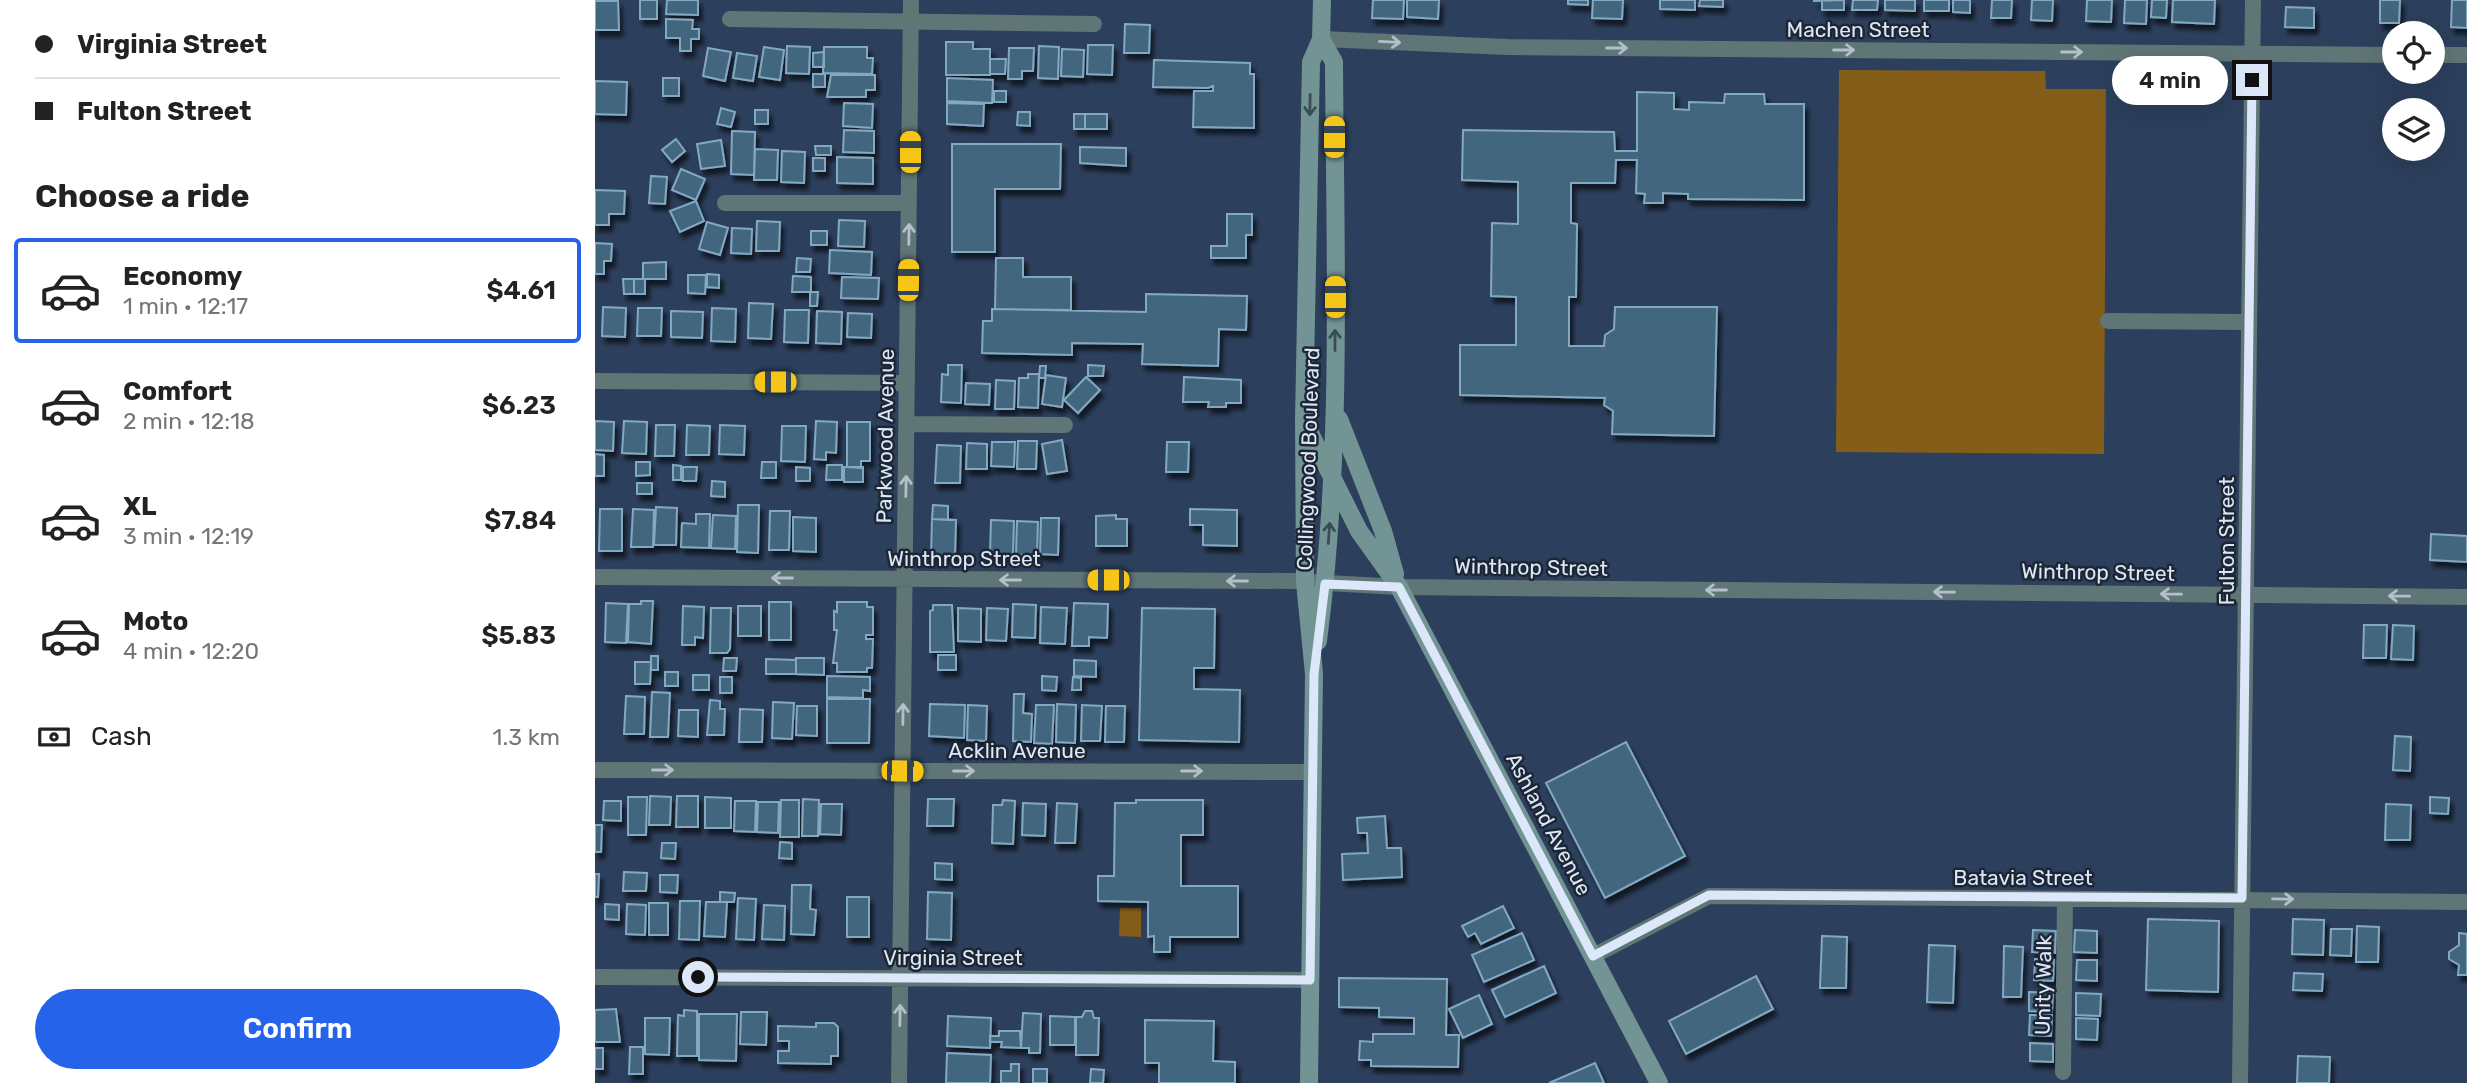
<!DOCTYPE html>
<html lang="en">
<head>
<meta charset="utf-8">
<style>
	body { margin:0; font-family:Rubik,sans-serif; background:#f2f2f2; color:#222; height:100vh; display:flex; flex-direction:column; font-size:26px; white-space:nowrap }
	* { box-sizing:border-box; margin:0 }
	p { font-size:23px; color:#767676 }
	.icon { flex:none; width:38px; height:38px; fill:none; stroke:currentColor; stroke-width:2; stroke-linecap:round; stroke-linejoin:round }
	.map { position:relative; flex:1; overflow:hidden }
	.sheet { display:flex; flex-direction:column; background:#fff; width:595px }
	.sheet>* { flex:none }
	.top-card { display:grid; align-content:center; height:154px; padding:0 35px; background:#fff }
	.tools { position:absolute; left:1787px; top:21px; display:grid; gap:14px }
	.tools a { display:grid; place-items:center; width:63px; height:63px; border-radius:50%; background:#fff; box-shadow:0 7px 28px #0002; font-size:35px }
	.end { position:absolute; width:32px; height:32px; margin:-16px; border:9px solid #dce8fa; background:#111; box-shadow:0 0 0 4px #111 }
	.from { border-radius:50% }
	.bubble { position:absolute; height:49px; border-radius:24px; background:#fff; box-shadow:0 7px 28px #0002; font-size:23px; font-weight:600; line-height:49px; text-align:center }
	.car { position:absolute; width:21px; height:42px; margin:-21px -10px; border-radius:9px; box-shadow:0 0 5px 2px #0007; background:linear-gradient(#f5c518 24%,#345 0 40%,#f5c518 0 76%,#345 0 86%,#f5c518 0) }
	.top-card b { display:flex; align-items:center; gap:24px; height:66px; font-size:26px }
	.top-card b+b { border-top:2px solid #e0e0e0 }
	.top-card i { width:18px; height:18px; background:#222 }
	ul { padding:0; list-style:none }
	li { display:flex; align-items:center; gap:21px; height:105px; margin:0 14px 10px; padding:0 21px; border:4px solid transparent; border-radius:7px }
	li div { flex:1 }
	li b { display:block; font-size:26px }
	li em { font-style:normal; font-weight:600 }
	li.active { border-color:#2563eb }
	li>.icon { width:63px; height:63px; stroke-width:1.5 }
	h2 { padding:0 35px; font-size:32px; line-height:84px }
	.pay { display:flex; align-items:center; gap:18px; height:77px; padding:0 35px; font-size:26px }
	.pay p { margin-inline-start:auto }
	.cta { display:flex; gap:14px; margin-top:auto; padding:14px 35px }
	.cta a { flex:1; height:80px; border-radius:42px; background:#2563eb; color:#fff; font-size:28px; font-weight:600; line-height:80px; text-align:center }
	main { display:flex; flex:1; min-height:0 }
	.map>svg:first-child { display:block }
	.green { fill:#845e19 }
	.building { fill:#43667d; stroke:#83a9c2; stroke-width:2; filter:url(#shadow) }
	.lines { fill:none; stroke-linecap:round; stroke-linejoin:round }
	.street { stroke:#607576; stroke-width:16 }
	.secondary { stroke:#729495; stroke-width:18 }
	.oneway { stroke:#b1c0cc }
	.oneway2 { stroke:#3b4c55 }
	.route { stroke:#dce8fa; stroke-width:9 }
	.labels { text-anchor:middle; dominant-baseline:central; stroke-width:5; stroke-linejoin:round; paint-order:stroke }
	.street-label { font-size:21px; fill:#dce8fa; stroke:#1d2633 }
</style>
</head>
<body>
<main>
<section class="sheet">
<div class="top-card">
<b><i class="from"></i>Virginia Street</b>
<b><i></i>Fulton Street</b>
</div>
<h2>Choose a ride</h2>
<ul>
<li class="active"><svg class="icon" aria-label="car" viewBox="0 0 24 24"><path d="M5 17H2v-5l4-1 3-4h7l3 4 3 1v5h-3M9 17h6M6 11h13"/><circle cx="7" cy="17" r="2"/><circle cx="17" cy="17" r="2"/></svg><div><b>Economy</b><p>1 min · 12:17</p></div><em>$4.61</em></li>
<li><svg class="icon" aria-label="car" viewBox="0 0 24 24"><path d="M5 17H2v-5l4-1 3-4h7l3 4 3 1v5h-3M9 17h6M6 11h13"/><circle cx="7" cy="17" r="2"/><circle cx="17" cy="17" r="2"/></svg><div><b>Comfort</b><p>2 min · 12:18</p></div><em>$6.23</em></li>
<li><svg class="icon" aria-label="car" viewBox="0 0 24 24"><path d="M5 17H2v-5l4-1 3-4h7l3 4 3 1v5h-3M9 17h6M6 11h13"/><circle cx="7" cy="17" r="2"/><circle cx="17" cy="17" r="2"/></svg><div><b>XL</b><p>3 min · 12:19</p></div><em>$7.84</em></li>
<li><svg class="icon" aria-label="car" viewBox="0 0 24 24"><path d="M5 17H2v-5l4-1 3-4h7l3 4 3 1v5h-3M9 17h6M6 11h13"/><circle cx="7" cy="17" r="2"/><circle cx="17" cy="17" r="2"/></svg><div><b>Moto</b><p>4 min · 12:20</p></div><em>$5.83</em></li>
</ul>
<div class="pay"><svg class="icon" aria-label="cash" viewBox="0 0 24 24"><path d="M3 7h18v10H3z"/><circle cx="12" cy="12" r="2"/></svg>Cash<p>1.3 km</p></div>
<div class="cta"><a>Confirm</a></div>
</section>
<div class="map">
<svg width="1872" height="1083" viewBox="0 0 1872 1083">
	<defs>
		<filter id="shadow"><feDropShadow dx="3.5" dy="6" stdDeviation="2" flood-color="#0009"/></filter>
	</defs>
	<rect width="100%" height="100%" fill="#2c3f5c"/>
	<!-- green -->
	<path class="green" d="M1244 70 1450 71 1451 89H1511L1509 454 1241 452Z
		M525 908H546V937L524 936Z"/>
	<!-- building -->
	<path class="building" d="M45 0H62V19H45Z
		M72 0H103V15L71 14Z
		M778 0H809L808 19 777 18Z
		M812 0H844L843 19 812 17Z
		M973 0H993V5L973 4Z
		M998 0H1028L1027 19 997 18Z
		M1065 0H1100V10L1065 9Z
		M1105 0H1128V7L1104 6Z
		M1249 0V10H1227V1H1218Z
		M1258 0H1283L1282 10H1257Z
		M1290 0H1320V11L1290 10Z
		M1329 0H1354V11H1329Z
		M1358 0H1375V13L1358 12Z
		M1397 0H1417L1416 18H1396Z
		M1437 0H1458L1457 21 1436 20Z
		M1492 0H1517L1516 22 1491 21Z
		M1530 0H1552L1551 24 1529 23Z
		M1557 0H1572L1571 18 1556 17Z
		M1578 0H1620L1619 24 1577 22Z
		M1785 0H1805L1804 23H1785Z
		M1857 0H1872V28L1856 27Z
		M0 1H23L24 30H0Z
		M1691 7 1719 8V28L1690 27Z
		M71 19 98 20 97 29H104V39H96V51H85V38H71Z
		M530 24 555 25 554 53H529Z
		M351 42H378V49H395V75H351Z
		M493 45H518L517 75 492 74Z
		M192 46 215 47 214 74 191 73Z
		M444 46 464 47 463 79 443 78Z
		M169 47 189 50 185 80 164 77Z
		M229 47H272V58H278L277 74 228 73Z
		M113 48 136 52 130 81 108 76Z
		M414 48H439L438 71H427V79H413Z
		M467 49 489 50 488 77 466 76Z
		M229 52V67H218V53Z
		M142 53 162 56 158 81 138 78Z
		M395 59H411L410 74H395Z
		M559 60 655 63V74H659V128L598 127 599 91H618V86L613 88 558 87Z
		M218 74H230V87H218Z
		M236 75H280V90H271V97H232Z
		M68 78H84V96H68Z
		M352 78 398 80 397 103 352 101Z
		M0 81 32 82 31 115 0 114Z
		M399 91H411V102H399Z
		M1042 92 1079 93V109L1094 110V102L1129 103 1130 94H1169L1170 104H1209V200L1093 199V194L1068 193V203H1049L1050 194 1041 193 1042 160H1021L1020 183H976V223L982 224 981 297H974V346H1009L1010 335 1019 329 1020 307H1122L1119 436 1017 434 1018 411 1009 405 1010 398 865 395V345H921V297L896 296 897 223 923 224V182L867 180 868 130 1019 132 1020 151H1042Z
		M249 103 278 104 277 128 248 126Z
		M352 103 389 104 388 126 352 124Z
		M126 108 140 112 136 127 122 124Z
		M160 110H173V124H160Z
		M423 112H435V126L422 125Z
		M479 114H490V129H479Z
		M490 114H512V129H490Z
		M249 130 279 131V153L248 152Z
		M137 131 160 132 159 175 136 174Z
		M81 139 90 151 77 162 67 150Z
		M126 140 130 166 106 169 102 144Z
		M357 144H466L465 189H400V252H357Z
		M220 146H236V155H221Z
		M485 147 531 148V166L485 163Z
		M160 149 183 150 182 180H159Z
		M187 151 210 152 209 183 186 182Z
		M242 157 278 158V184L242 183Z
		M218 158H230V171H218Z
		M86 169 110 179 101 200 77 190Z
		M56 176 72 177 70 204 54 203Z
		M0 190 30 191 29 214H14V225H0Z
		M101 201 109 221 85 232 75 211Z
		M632 214H657V235H651V258H616V246H632Z
		M244 220 270 221 269 247 243 246Z
		M162 221 185 222 184 251H161Z
		M112 222 133 228 125 255 104 249Z
		M137 228 157 229 156 254 136 253Z
		M216 231H232V245H216Z
		M0 243 17 244 16 261H9V274H0Z
		M235 250 277 252 276 275 234 273Z
		M202 258 216 259 215 272H201Z
		M401 258H428V277H476V310L400 309Z
		M71 262V279H48V263Z
		M112 274 124 275V288L112 287Z
		M93 275H111L110 294 93 293Z
		M198 276 216 277V292H197Z
		M247 277 284 278 283 299 246 298Z
		M28 279H39V294H29Z
		M39 279H50V294H39Z
		M215 292H223L222 306H215Z
		M551 294 652 296 651 330 624 329 623 366 547 364 548 344H543L477 343V355L387 353 388 321H397V309L551 312Z
		M154 303 178 304 176 339 153 338Z
		M8 307 31 308 30 337 7 336Z
		M43 308H67L66 336H42Z
		M117 308 141 309 140 342 116 341Z
		M190 310H214L213 343 189 342Z
		M76 311 108 312 107 338 76 337Z
		M222 311 247 312 246 344 221 343Z
		M253 313 277 314 276 338 252 337Z
		M353 365H367L366 403 346 402 347 374 353 375Z
		M493 365 509 366 508 376H493Z
		M445 366H451L450 378H444Z
		M433 374H444L443 408 423 407 424 378H433Z
		M451 375 471 378 467 407 447 404Z
		M491 377 505 390 483 413 469 400Z
		M589 377 646 380V403H631V407H613L614 402H588Z
		M401 380 420 381 419 409H400Z
		M371 383 395 384 394 405 370 404Z
		M0 421 19 422 18 451 0 450Z
		M29 421 52 422 51 454 27 453Z
		M221 421 242 422 241 453 231 452V460L219 459Z
		M252 422H275V461H266V468L252 467Z
		M61 425H80L79 456H60Z
		M92 425 115 426 114 455H91Z
		M125 425 150 426 149 455 124 454Z
		M187 426H211L210 462 186 461Z
		M467 440 472 471 452 474 447 444Z
		M423 441H442L441 469H422Z
		M397 442H420L419 467 396 466Z
		M572 442H594L593 472H571Z
		M372 443 392 444V469H371Z
		M342 445 366 446 365 483H340Z
		M0 454 9 455V476H0Z
		M41 462H55V475L41 476Z
		M167 462H181V478H166Z
		M78 465 86 466V480H78Z
		M232 465H247V480H231Z
		M88 467H102L101 481H88Z
		M201 467 215 468V481H201Z
		M249 467H268V482H249Z
		M117 481 130 482V497L116 496Z
		M42 483H57V494H42Z
		M143 505H164L163 553 142 552Z
		M338 505 353 506V520L337 519Z
		M61 507 82 508 81 545H59Z
		M5 509H27V551H4Z
		M38 509 59 510 58 547H36Z
		M595 509 642 510V546L608 545V525H595Z
		M175 511H195L194 550H174Z
		M101 514H115L114 548 86 547 87 523 101 524Z
		M118 515 141 516 140 549 116 548Z
		M521 515V519H532V546H501V516Z
		M198 517 221 518V552L198 551Z
		M446 518H464L463 555 445 554Z
		M337 519 361 520 360 556 336 555Z
		M396 520 419 521 418 555 395 554Z
		M422 521 443 522 442 555H421Z
		M1836 534 1872 536V562L1835 560Z
		M46 601H58L56 644 33 642 34 604H46Z
		M174 602H196V640H174Z
		M242 602H272V607H278V635H271V639H278L277 668H272V672H242V663H238L242 630H239V611L242 612Z
		M11 603 33 604 31 643 10 642Z
		M479 603 513 604 512 638 494 637V646H477Z
		M418 604 441 605 440 638 417 637Z
		M338 605H357L359 652H335V611L338 610Z
		M88 606 109 607 108 638 100 637V645H87Z
		M143 606H166V636H143Z
		M446 607 472 608 470 644 445 643Z
		M116 608H136L135 649 132 653H115Z
		M363 608 386 609V642L363 641Z
		M392 608 413 609 411 641 391 640Z
		M547 608 620 609 619 668H599V689L645 690 644 742 544 740Z
		M1769 625H1792L1791 658H1768Z
		M1798 625 1819 626 1818 660 1796 659Z
		M343 655H361V670H343Z
		M56 656H63V670H56Z
		M129 658H142L141 671H128Z
		M201 658H229V675L201 674Z
		M171 659 201 660V674H171Z
		M479 660 501 661V677L479 676Z
		M40 662H56L55 684H40Z
		M70 672H83V686H70Z
		M98 675H114V690H98Z
		M232 676 275 677V691L268 690V698L232 697Z
		M447 676 462 677 461 691 447 690Z
		M125 677H137V693H125Z
		M478 677 486 678V690H477Z
		M57 692 75 693 73 737H55Z
		M419 694H429L428 713 437 714 436 742 418 741Z
		M31 696 50 697 49 734H29Z
		M232 699H275L274 743H232Z
		M115 700 125 701V709H130L129 735H112Z
		M178 702 199 703 197 739 177 738Z
		M335 704 370 705 369 738 334 736Z
		M462 704 481 705 480 743 461 742Z
		M373 705 392 706 391 741 372 740Z
		M441 705H459L457 744 439 743Z
		M487 705 507 706 505 741H486Z
		M202 706H222V736L201 735Z
		M511 706H530L529 742H510Z
		M145 709 168 710 167 742H144Z
		M84 710H103V737L83 736Z
		M1800 736 1816 737 1815 771 1798 770Z
		M1031 742 1090 856 1010 898 951 783Z
		M55 796 76 797 75 825H54Z
		M82 796H103V827H81Z
		M33 797H52L51 835H33Z
		M110 797 136 798V828H110Z
		M1835 797 1854 798 1853 814 1835 813Z
		M208 799 224 800 223 836H207Z
		M333 799H359L358 826H332Z
		M186 800H204V837H185Z
		M408 800 420 801 418 844 397 843 398 805H407Z
		M541 800H608V835H586V886H643V937H575V952H559V936L553 937V902L503 901V876H519L520 803H541Z
		M9 801H26V821L8 820Z
		M140 801H161L160 832 139 831Z
		M163 802H184L183 833 162 832Z
		M428 803 451 804 450 836 427 835Z
		M462 803 482 804 480 843H460Z
		M226 804H247L246 835 225 834Z
		M1791 804 1816 805 1815 840H1790Z
		M790 816 792 848H806L807 877 748 880 747 854 773 853 772 833H763L762 818Z
		M0 825H7L6 852H0Z
		M185 842 197 843V859L184 858Z
		M67 843H81L80 859 66 858Z
		M340 863 357 864V880L340 879Z
		M29 872 52 873 51 891H28Z
		M0 874H4L3 897H0Z
		M65 875H83L82 893 65 892Z
		M197 885H216L215 909 221 910 219 935 196 934Z
		M125 892 140 893 139 902H125Z
		M333 892 357 893 356 940 332 939Z
		M252 897H274V937H252Z
		M143 898 161 899 159 940 141 939Z
		M85 901H105L104 940 84 939Z
		M111 902H132L130 937 109 936Z
		M54 903H73V935H54Z
		M10 904 24 905V920L10 919Z
		M32 904 51 905 50 935 31 934Z
		M169 905 190 906 189 940 167 939Z
		M908 906 919 928 886 944 880 933 873 937 867 926Z
		M1553 919 1624 921 1623 992 1551 990Z
		M1698 919 1729 920 1728 955 1697 954Z
		M1762 926 1784 927 1783 962H1761Z
		M1736 929H1757L1756 956 1735 955Z
		M1438 930 1461 931 1460 953 1437 952Z
		M1480 930 1502 931V953L1479 952Z
		M927 933 939 960 889 982 877 955Z
		M1864 933 1872 934V975H1863L1864 965 1854 959V952L1864 945Z
		M1227 936 1252 937 1251 988H1225Z
		M1334 945 1360 946 1358 1003 1332 1002Z
		M1409 946 1428 947 1426 997H1408Z
		M1440 959 1459 960 1458 981 1439 980Z
		M1482 960H1502V981L1481 980Z
		M949 966 961 993 910 1017 897 990Z
		M1699 973 1728 974 1727 991 1698 990Z
		M1161 976 1178 1009 1091 1054 1074 1021Z
		M744 978 852 979 851 1035H864L863 1067 776 1066V1060H764L765 1041 778 1042V1034H819V1018L784 1017V1008L744 1007Z
		M1434 992 1458 993 1457 1012 1434 1011Z
		M1481 993 1506 994 1505 1016 1481 1015Z
		M884 995 897 1024 868 1038 854 1009Z
		M21 1009 25 1042H0V1010Z
		M89 1010 102 1011V1056H82L83 1015 89 1016Z
		M490 1011H497L499 1018H504L503 1055H481V1017H487Z
		M146 1012H172L171 1045 145 1044Z
		M428 1013 446 1014 445 1053H434V1048H426Z
		M104 1014H142L141 1061 104 1060Z
		M1435 1015H1457L1456 1036 1434 1035Z
		M353 1016 396 1018 395 1048 352 1046Z
		M455 1016 480 1017V1045H455Z
		M50 1018H75L74 1055 50 1054Z
		M1481 1018 1503 1019 1502 1040 1481 1039Z
		M550 1020 619 1021 618 1061 640 1062V1083H564V1063H550Z
		M221 1023H239L243 1027V1056H236V1064L183 1063V1051H194V1041H183V1026L221 1027Z
		M404 1031H425L426 1048 406 1047 407 1042H395V1036H404Z
		M1435 1043 1458 1044V1062L1435 1061Z
		M35 1047H48V1074H34Z
		M0 1048H8V1069H0Z
		M352 1053 396 1055 395 1083H351Z
		M1703 1056 1735 1057 1734 1083H1702Z
		M1000 1063 1009 1083H954Z
		M416 1064H424V1083H406V1071H416Z
		M438 1069H452V1083H438Z
		M496 1069 509 1070 508 1083H495Z"/>
	<g class="lines">
		<!-- street -->
		<path class="street" d="M135 19 499 24
			M726 39 913 47 1799 55
			M1838 55H1872
			M130 203H314
			M1513 321 1653 322
			M0 381 312 383
			M312 424 470 425
			M0 577 697 581 804 587 1872 597
			M0 770 718 772
			M998 956 1114 896 1872 902
			M0 977 715 980
			M1468 1072 1470 899
			M304 1083 316 0
			M1645 1083 1658 0"/>
		<!-- secondary -->
		<path class="secondary" d="M744 419 788 531 800 574
			M712 427 764 531 804 587 1064 1083
			M723 641C748 449 740 255 739 62L726 39
			M714 1083 719 674 710 582 709 419 716 62 726 39 727 0"/>
	</g>
	<!-- one-way arrows -->
	<defs><path id="oneway-shaft" d="M-6 0H5M1.5-3L5.5 0L1.5 3" fill="none" stroke-width="1.6" stroke-linecap="round" stroke-linejoin="round" transform="scale(1.75)"/></defs>
	<g class="oneway">
		<use href="#oneway-shaft" transform="translate(795 42) rotate(3)"/>
		<use href="#oneway-shaft" transform="translate(1022 48)"/>
		<use href="#oneway-shaft" transform="translate(1249 50)"/>
		<use href="#oneway-shaft" transform="translate(1477 52)"/>
		<use href="#oneway-shaft" transform="translate(314 234) rotate(-89)"/>
		<use href="#oneway-shaft" transform="translate(311 486) rotate(-89)"/>
		<use href="#oneway-shaft" transform="translate(187 578) rotate(-180)"/>
		<use href="#oneway-shaft" transform="translate(415 580) rotate(-180)"/>
		<use href="#oneway-shaft" transform="translate(642 581) rotate(-180)"/>
		<use href="#oneway-shaft" transform="translate(1121 590) rotate(-180)"/>
		<use href="#oneway-shaft" transform="translate(1349 592) rotate(-179)"/>
		<use href="#oneway-shaft" transform="translate(1576 594) rotate(-179)"/>
		<use href="#oneway-shaft" transform="translate(1804 596) rotate(-179)"/>
		<use href="#oneway-shaft" transform="translate(308 714) rotate(-89)"/>
		<use href="#oneway-shaft" transform="translate(68 770)"/>
		<use href="#oneway-shaft" transform="translate(369 771)"/>
		<use href="#oneway-shaft" transform="translate(597 771)"/>
		<use href="#oneway-shaft" transform="translate(1688 899) rotate(1)"/>
		<use href="#oneway-shaft" transform="translate(305 1015) rotate(-89)"/>
	</g>
	<g class="oneway2">
		<use href="#oneway-shaft" transform="translate(715 105) rotate(91)"/>
		<use href="#oneway-shaft" transform="translate(740 340) rotate(-90)"/>
		<use href="#oneway-shaft" transform="translate(734 533) rotate(-86)"/>
	</g>
	<g class="lines">
		<!-- route -->
		<path class="route" d="M103 977 715 980 719 674 730 584 804 587 998 956 1114 895 1647 898 1657 80"/>
	</g>
	<g class="labels">
		<!-- street labels -->
		<g class="street-label">
			<text x="1263" y="29">Machen Street</text>
			<text transform="translate(290 436) rotate(-89)">Parkwood Avenue</text>
			<text transform="translate(713 459) rotate(-88)">Collingwood Boulevard</text>
			<text transform="translate(1631 541) rotate(-90)">Fulton Street</text>
			<text x="369" y="558">Winthrop Street</text>
			<text transform="translate(936 567) rotate(1)">Winthrop Street</text>
			<text transform="translate(1503 572) rotate(1)">Winthrop Street</text>
			<text x="422" y="750">Acklin Avenue</text>
			<text transform="translate(954 824) rotate(62)">Ashland Avenue</text>
			<text x="1428" y="877">Batavia Street</text>
			<text x="358" y="957">Virginia Street</text>
			<text transform="translate(1448 985) rotate(-89)">Unity Walk</text>
		</g>
	</g>
</svg>
<div class="tools">
<a><svg class="icon" aria-label="locate" viewBox="0 0 24 24"><circle cx="12" cy="12" r="6"/><path d="M12 2v4M12 18v4M2 12h4M18 12h4"/></svg></a>
<a><svg class="icon" aria-label="layers" viewBox="0 0 24 24"><path d="M12 4l9 5-9 5-9-5zM3 14l9 5 9-5"/></svg></a>
</div>
<i class="end from" style="left:103px;top:977px"></i>
<i class="end" style="left:1657px;top:80px"></i>
<div class="bubble" style="left:1517px;top:56px;width:116px">4 min</div>
<i class="car" style="left:739px;top:137px;rotate:0deg"></i>
<i class="car" style="left:315px;top:152px;rotate:0deg"></i>
<i class="car" style="left:313px;top:280px;rotate:1deg"></i>
<i class="car" style="left:740px;top:297px;rotate:0deg"></i>
<i class="car" style="left:180px;top:382px;rotate:270deg"></i>
<i class="car" style="left:513px;top:580px;rotate:270deg"></i>
<i class="car" style="left:307px;top:771px;rotate:91deg"></i>
</div>
</main>
</body>
</html>
